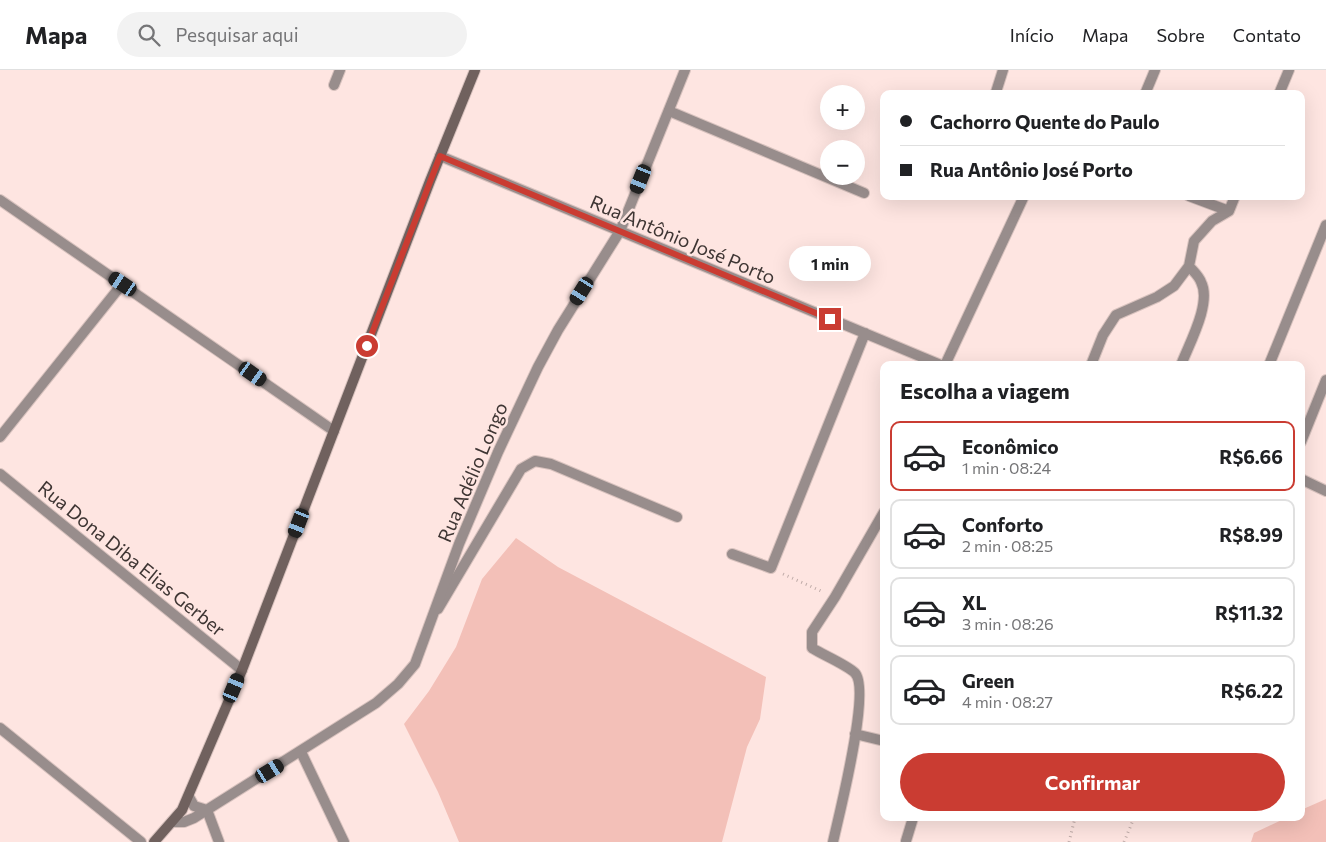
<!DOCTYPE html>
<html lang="pt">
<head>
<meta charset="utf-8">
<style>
	body { margin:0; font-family:Commissioner,sans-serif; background:#f2f2f2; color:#202124; height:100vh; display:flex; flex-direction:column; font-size:19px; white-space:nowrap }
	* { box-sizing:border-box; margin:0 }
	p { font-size:16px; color:#757577 }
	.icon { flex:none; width:28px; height:28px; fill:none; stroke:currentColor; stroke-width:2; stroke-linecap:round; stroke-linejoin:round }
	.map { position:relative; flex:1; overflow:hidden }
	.details { position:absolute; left:880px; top:291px; width:425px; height:460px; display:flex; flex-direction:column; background:#fff; border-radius:10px; box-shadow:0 5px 20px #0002 }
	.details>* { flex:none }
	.top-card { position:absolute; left:880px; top:20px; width:425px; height:110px; border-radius:10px; box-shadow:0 5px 20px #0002; display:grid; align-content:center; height:110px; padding:0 20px; background:#fff }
	.buttons { position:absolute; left:820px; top:15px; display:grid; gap:10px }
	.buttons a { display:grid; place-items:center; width:45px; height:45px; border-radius:50%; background:#fff; box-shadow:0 5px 20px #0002; font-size:25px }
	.end { position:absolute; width:22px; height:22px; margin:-11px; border:6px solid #ca3c32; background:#fff; box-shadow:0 0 0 2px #fff }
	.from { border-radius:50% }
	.bubble { position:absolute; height:35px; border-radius:18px; background:#fff; box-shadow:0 5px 20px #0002; font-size:16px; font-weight:700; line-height:35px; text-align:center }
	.car { position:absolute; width:15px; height:30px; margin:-15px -8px; border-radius:6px; box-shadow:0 0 4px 1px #0007; background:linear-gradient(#222 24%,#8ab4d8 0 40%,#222 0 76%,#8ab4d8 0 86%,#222 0) }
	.top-card b { display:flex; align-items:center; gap:18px; height:48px; font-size:19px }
	.top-card b+b { border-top:1px solid #e0e0e0 }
	.top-card i { width:12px; height:12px; background:#202124 }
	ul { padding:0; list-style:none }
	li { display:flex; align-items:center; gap:15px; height:70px; margin:0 10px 8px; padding:0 10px; border:2px solid #e0e0e0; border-radius:10px }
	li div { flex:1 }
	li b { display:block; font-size:19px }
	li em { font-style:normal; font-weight:700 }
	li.active { border-color:#ca3c32 }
	li>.icon { width:45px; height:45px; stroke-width:1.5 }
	h2 { padding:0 20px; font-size:22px; line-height:60px }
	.action { display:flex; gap:10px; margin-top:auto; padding:10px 20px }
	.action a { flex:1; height:58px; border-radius:30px; background:#ca3c32; color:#fff; font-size:20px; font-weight:700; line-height:58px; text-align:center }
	header { display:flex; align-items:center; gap:30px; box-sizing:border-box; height:70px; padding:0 25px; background:#fff; border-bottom:1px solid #e0e0e0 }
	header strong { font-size:24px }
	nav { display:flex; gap:28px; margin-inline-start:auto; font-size:18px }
	.search { width:350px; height:45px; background:#f2f2f2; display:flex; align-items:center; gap:12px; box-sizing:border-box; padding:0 18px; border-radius:28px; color:#757577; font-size:19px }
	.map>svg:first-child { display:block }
	.green { fill:#f3c0b8 }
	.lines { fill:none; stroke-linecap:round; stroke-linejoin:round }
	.service-casing { stroke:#d8c2be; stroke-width:12 }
	.minor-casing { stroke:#d8c2be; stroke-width:12 }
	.tertiary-casing { stroke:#d8c2be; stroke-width:12 }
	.secondary-casing { stroke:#d8c2be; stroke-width:12 }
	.path { stroke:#bfaba8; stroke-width:3; stroke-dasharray:1 4; stroke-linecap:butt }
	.service { stroke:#988d8c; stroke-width:10 }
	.minor { stroke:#988d8c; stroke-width:10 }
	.tertiary { stroke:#988d8c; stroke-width:10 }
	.secondary { stroke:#70615e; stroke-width:10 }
	.route { stroke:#ca3c32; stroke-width:6 }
	.labels { text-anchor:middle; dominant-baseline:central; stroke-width:5; stroke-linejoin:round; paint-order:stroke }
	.street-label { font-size:19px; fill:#3e3533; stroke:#fee5e1 }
</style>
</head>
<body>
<header>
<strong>Mapa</strong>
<div class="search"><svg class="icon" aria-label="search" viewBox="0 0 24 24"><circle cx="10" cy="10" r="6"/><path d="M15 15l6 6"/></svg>Pesquisar aqui</div>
<nav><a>Início</a><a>Mapa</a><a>Sobre</a><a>Contato</a></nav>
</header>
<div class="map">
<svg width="1326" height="772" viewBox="0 0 1326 772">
	<rect width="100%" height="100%" fill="#fee5e1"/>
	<!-- green -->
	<path class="green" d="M516 468 558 497 766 607 760 649 747 677 722 772H459L438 722 404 654 429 621 456 577 482 509Z
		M1326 729V772H1251L1254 763 1286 748H1301V740Z"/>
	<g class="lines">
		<!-- service casing -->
		<g class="service-casing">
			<path id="service" d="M438 539 521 399 535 391 551 394 677 447
				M301 682 344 772"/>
		</g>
		<!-- minor casing -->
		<g class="minor-casing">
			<path id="minor" d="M334 15 340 0
				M996 22 1003 0
				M1145 24 1155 0
				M1279 24 1289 0
				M669 41 864 123
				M440 86 941 295
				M1189 126 1229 141
				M0 130 334 361
				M945 295 1024 126
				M1091 295 1103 265 1116 245 1157 227 1174 216 1189 196 1194 171 1212 151 1229 141 1235 126
				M1181 295C1189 274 1212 233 1201 212 1199 206 1193 201 1189 196
				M1269 295 1326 155
				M0 367 123 213
				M1301 372 1326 310
				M0 404 242 600
				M1301 409 1326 421
				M732 484 771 498 865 263
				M0 658 141 772
				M855 664 884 671
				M207 740 219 772
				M906 771 913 748
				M833 772C839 745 871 620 855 603 847 595 823 585 812 578V562L835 527 884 442"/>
		</g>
		<!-- tertiary casing -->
		<g class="tertiary-casing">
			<path id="tertiary" d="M189 727 194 736 207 740
				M172 752H184L194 748 376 633 398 614 415 594 459 474 498 382 538 297 558 260 620 161 685 0"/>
		</g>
		<!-- secondary casing -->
		<g class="secondary-casing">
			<path id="secondary" d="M154 772 182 740 242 600 430 111 475 0"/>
		</g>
		<!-- path -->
		<path class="path" d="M783 504 821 521
			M1069 772 1075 748
			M1124 772 1134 748"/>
		<!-- service -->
		<use href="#service" class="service"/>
		<!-- minor -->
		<use href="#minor" class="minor"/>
		<!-- tertiary -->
		<use href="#tertiary" class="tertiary"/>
		<!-- secondary -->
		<use href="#secondary" class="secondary"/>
	</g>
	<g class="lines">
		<!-- route -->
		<path class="route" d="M367 276 440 86 830 249"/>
	</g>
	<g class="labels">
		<!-- street labels -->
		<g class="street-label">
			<text transform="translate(683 169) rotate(23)">Rua Antônio José Porto</text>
			<text transform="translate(472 402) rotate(-67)">Rua Adélio Longo</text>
			<text transform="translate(132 488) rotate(39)">Rua Dona Diba Elias Gerber</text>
		</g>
	</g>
</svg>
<div class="buttons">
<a>+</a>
<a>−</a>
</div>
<i class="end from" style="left:367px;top:276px"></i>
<i class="end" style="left:830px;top:249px"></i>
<div class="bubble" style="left:789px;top:176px;width:82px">1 min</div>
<i class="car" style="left:641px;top:109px;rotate:202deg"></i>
<i class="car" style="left:123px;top:214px;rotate:304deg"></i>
<i class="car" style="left:582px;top:221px;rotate:212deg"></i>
<i class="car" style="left:253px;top:304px;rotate:125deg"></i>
<i class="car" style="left:299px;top:453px;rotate:201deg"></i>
<i class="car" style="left:234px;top:618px;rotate:23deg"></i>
<i class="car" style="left:270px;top:701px;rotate:59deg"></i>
<div class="top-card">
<b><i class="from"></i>Cachorro Quente do Paulo</b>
<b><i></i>Rua Antônio José Porto</b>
</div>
<section class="details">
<h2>Escolha a viagem</h2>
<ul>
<li class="active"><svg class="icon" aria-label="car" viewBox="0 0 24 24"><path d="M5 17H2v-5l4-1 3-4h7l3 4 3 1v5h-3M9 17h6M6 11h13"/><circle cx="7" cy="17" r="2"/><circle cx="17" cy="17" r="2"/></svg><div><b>Econômico</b><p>1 min · 08:24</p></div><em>R$6.66</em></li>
<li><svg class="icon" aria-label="car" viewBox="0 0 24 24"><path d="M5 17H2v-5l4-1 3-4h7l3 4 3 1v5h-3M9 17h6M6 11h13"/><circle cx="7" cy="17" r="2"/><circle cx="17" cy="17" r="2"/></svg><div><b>Conforto</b><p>2 min · 08:25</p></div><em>R$8.99</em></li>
<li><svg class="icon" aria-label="car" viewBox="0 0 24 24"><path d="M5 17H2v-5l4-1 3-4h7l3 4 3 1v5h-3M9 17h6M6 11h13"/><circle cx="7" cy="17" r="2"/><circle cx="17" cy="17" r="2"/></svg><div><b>XL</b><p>3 min · 08:26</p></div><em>R$11.32</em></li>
<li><svg class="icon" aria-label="car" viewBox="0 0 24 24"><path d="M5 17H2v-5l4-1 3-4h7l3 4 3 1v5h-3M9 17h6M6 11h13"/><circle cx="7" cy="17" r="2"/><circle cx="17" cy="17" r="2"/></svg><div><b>Green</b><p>4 min · 08:27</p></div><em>R$6.22</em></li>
</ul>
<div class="action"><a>Confirmar</a></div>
</section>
</div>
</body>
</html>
